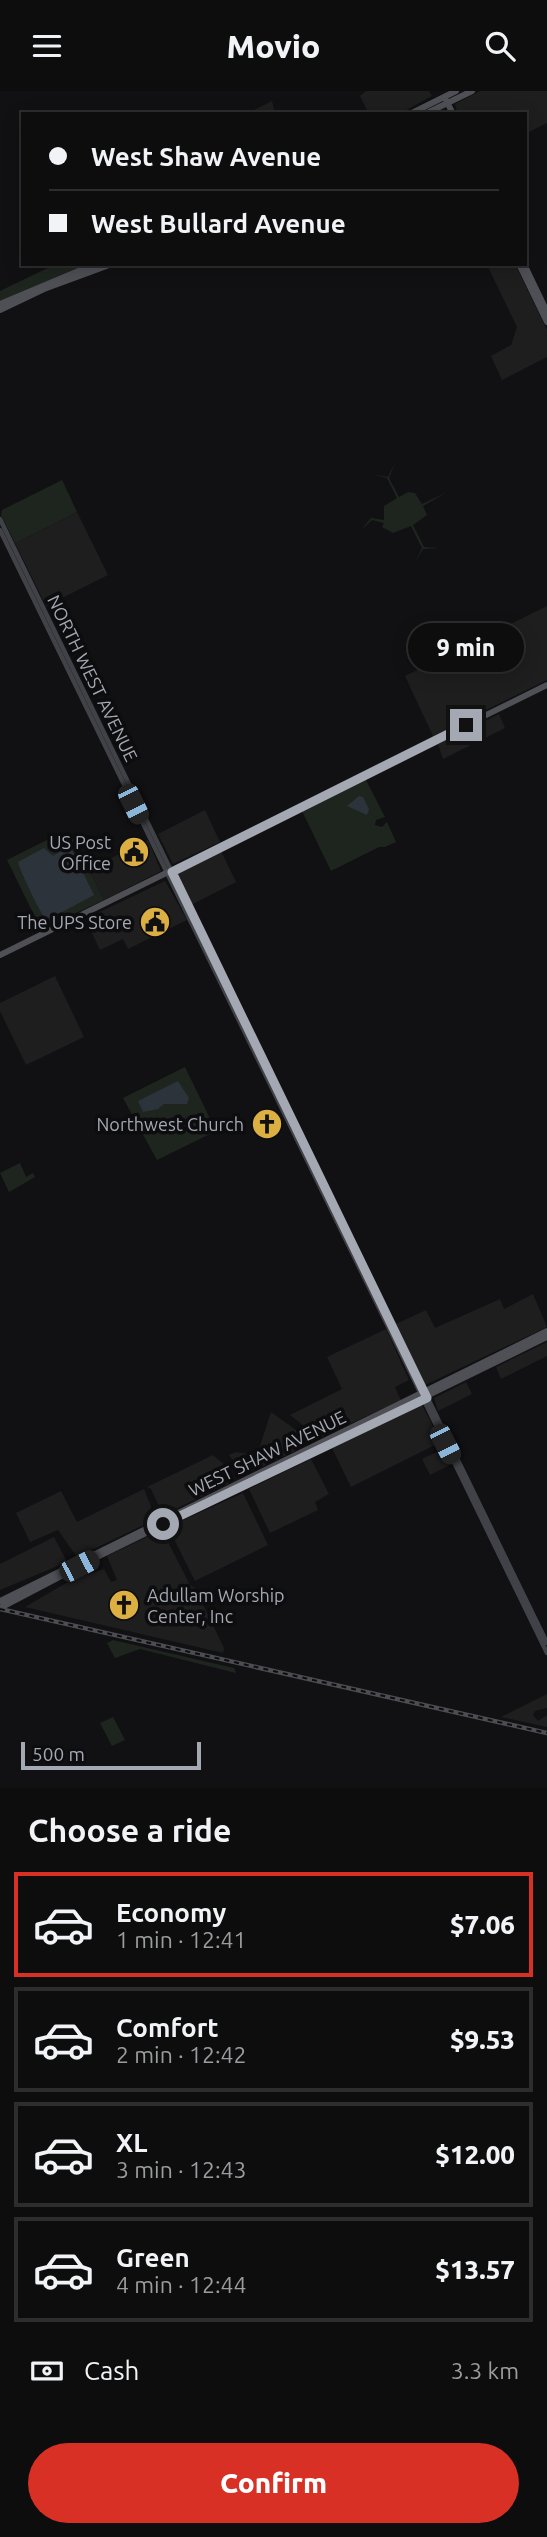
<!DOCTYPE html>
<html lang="en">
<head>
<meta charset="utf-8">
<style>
	body { margin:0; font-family:Ubuntu,sans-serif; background:#1b1b1c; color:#f1f3f6; height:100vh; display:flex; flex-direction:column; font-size:26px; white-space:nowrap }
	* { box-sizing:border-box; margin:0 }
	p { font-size:23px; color:#9a9c9e }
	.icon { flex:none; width:38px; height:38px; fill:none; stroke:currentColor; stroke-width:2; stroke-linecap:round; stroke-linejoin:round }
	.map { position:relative; height:1697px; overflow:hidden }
	.details { display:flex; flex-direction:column; background:#0d0d0e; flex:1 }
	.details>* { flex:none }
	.guide { position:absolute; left:21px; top:21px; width:506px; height:154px; border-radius:0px; box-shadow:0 4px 18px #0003,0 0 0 2px #2d2d2e; display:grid; align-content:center; height:154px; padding:0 28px; background:#0d0d0e }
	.scale { position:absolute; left:21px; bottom:18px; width:180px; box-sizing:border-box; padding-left:7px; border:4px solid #a4a8b2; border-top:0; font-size:19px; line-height:24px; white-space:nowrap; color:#a4a8b2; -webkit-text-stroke:5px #0d0c0e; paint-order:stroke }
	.end { position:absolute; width:32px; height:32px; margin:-16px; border:9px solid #a4a8b2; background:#111; box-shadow:0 0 0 4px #111 }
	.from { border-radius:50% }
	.bubble { position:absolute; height:49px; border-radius:24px; background:#0d0d0e; box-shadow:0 4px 18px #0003,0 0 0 2px #2d2d2e; font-size:23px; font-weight:800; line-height:49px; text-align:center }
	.car { position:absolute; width:21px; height:42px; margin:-21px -10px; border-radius:9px; box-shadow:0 0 5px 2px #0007; background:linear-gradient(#222 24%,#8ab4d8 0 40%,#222 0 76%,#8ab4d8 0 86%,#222 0) }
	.guide b { display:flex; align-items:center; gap:24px; height:66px; font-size:26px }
	.guide b+b { border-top:2px solid #2d2d2e }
	.guide i { width:18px; height:18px; background:#f1f3f6 }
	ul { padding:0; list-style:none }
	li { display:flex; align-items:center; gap:21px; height:105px; margin:0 14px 10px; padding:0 14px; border:4px solid #2d2d2e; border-radius:0px }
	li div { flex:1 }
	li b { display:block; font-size:26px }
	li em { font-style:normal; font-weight:800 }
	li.current { border-color:#d93025 }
	li>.icon { width:63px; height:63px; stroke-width:1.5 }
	h2 { padding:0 28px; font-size:32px; line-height:84px }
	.pay { display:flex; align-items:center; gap:18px; height:77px; padding:0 28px; font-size:26px }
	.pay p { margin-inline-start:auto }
	.action { display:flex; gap:14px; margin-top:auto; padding:14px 28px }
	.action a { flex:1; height:80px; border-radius:42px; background:#d93025; color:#fff; font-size:28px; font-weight:800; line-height:80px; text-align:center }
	header { display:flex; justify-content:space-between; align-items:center; height:91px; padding:0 28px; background:#0d0d0e; font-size:32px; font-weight:800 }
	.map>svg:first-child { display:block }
	.built { fill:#1e1e1f }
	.green { fill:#1e251f }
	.water { fill:#2c333a }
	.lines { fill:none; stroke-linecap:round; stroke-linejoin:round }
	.secondary { stroke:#414247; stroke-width:4.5 }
	.primary { stroke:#4f5056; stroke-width:6 }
	.rail-casing { stroke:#4c4d52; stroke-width:4.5 }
	.rail { stroke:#0d0c0e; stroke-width:2; stroke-dasharray:5; stroke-linecap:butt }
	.route { stroke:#a4a8b2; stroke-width:9 }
	.labels { text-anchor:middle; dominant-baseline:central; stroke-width:7; stroke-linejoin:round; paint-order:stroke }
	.street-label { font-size:18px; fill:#a4a8b2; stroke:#0d0c0e }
	.poi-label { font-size:18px; fill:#a4a8b2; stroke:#0d0c0e; text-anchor:end }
</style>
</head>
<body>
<header><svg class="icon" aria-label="menu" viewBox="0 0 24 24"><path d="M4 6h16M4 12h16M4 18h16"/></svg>Movio<svg class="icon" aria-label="search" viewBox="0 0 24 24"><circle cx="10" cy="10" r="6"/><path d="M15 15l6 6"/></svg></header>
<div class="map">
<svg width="547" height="1697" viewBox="0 0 547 1697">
	<rect width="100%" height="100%" fill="#111113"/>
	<!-- built -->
	<path class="built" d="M366 0H429L432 5 399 23H369L360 5Z
		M480 0H547V32L525 43V23H458L455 13Z
		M272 10 275 23H246Z
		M515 173 547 239V266L502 289 491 265 511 254 517 236 487 174Z
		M77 421 108 484 46 515 15 452Z
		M547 515V589L433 645 405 585Z
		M499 623 505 637 443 668 438 653Z
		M205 719 220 751 173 773 158 743Z
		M148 749 161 780 104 809 89 778Z
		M221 760 236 791 191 814 178 783Z
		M165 790 187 829 128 858 123 848 100 859 85 828Z
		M55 885 84 946 26 974 0 920V912Z
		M533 1203 547 1236 425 1294 396 1233 426 1219 435 1237 500 1208 504 1218Z
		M386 1238 409 1289 395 1296 401 1309 313 1350 304 1335 290 1324 342 1298 327 1266Z
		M547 1251V1265L501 1288 496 1276Z
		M466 1291 472 1303 438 1320 434 1307Z
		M422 1314 441 1351 351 1396 332 1357Z
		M271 1321 296 1339 305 1355 244 1384 229 1364 236 1361 260 1365 259 1358Z
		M443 1358 449 1368 448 1375 430 1384 422 1368Z
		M213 1364 228 1377 234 1390 163 1424 151 1398 147 1396Z
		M311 1368 329 1403 315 1411 318 1419 270 1442 249 1398Z
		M144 1398 156 1428 77 1466 58 1439 30 1451 16 1422 61 1400 77 1431Z
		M243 1402 268 1454 195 1490 168 1436Z
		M162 1439 190 1494 195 1497 224 1557 223 1562 25 1516 73 1488 104 1478 111 1491 117 1489 107 1465Z
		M54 1446 67 1471 0 1499V1473Z
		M547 1603V1617L535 1620 533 1624 538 1630 547 1624V1636L501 1626Z"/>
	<!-- green -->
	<path class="green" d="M56 173H87L0 210V200Z
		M396 370 389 387 399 406 408 401 415 402 422 413 447 401 423 415 427 424 413 434 424 456 439 457 423 458 415 471 422 457 411 435 393 442 382 436 384 432 372 429 361 439 371 427 384 429V415L397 407 387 387 372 383 388 386Z
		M62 389 77 421 15 452 1 424 2 419Z
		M366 689 385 726 376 729 375 734 382 736 387 731 396 751 385 756H379L331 780 302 720Z
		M73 746 104 809 41 838 7 769 51 747 55 755Z
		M185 976 216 1040 157 1069 123 1007Z
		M20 1072 26 1086 33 1082 35 1086 9 1101 0 1082Z
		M113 1549 234 1577 236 1582 140 1558 115 1567 107 1552Z
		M113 1626 125 1649 112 1655 100 1632Z"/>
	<!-- water -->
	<path class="water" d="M359 705 363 706 369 718 367 724 347 715Z
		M44 757 53 765 64 758 72 759 94 804 51 827 44 826C39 819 20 780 18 771Z
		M178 990 189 1007 187 1013H164L158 1018 143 1021 138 1010Z"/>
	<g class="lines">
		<!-- secondary -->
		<path class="secondary" d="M0 428 547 1552
			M0 439 547 1562"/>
		<!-- primary -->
		<path class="primary" d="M446 9 453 23
			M410 23 456 0
			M425 23 472 0
			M519 173 547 231
			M524 173 547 221
			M0 213 95 173
			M0 219 44 198 112 173
			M0 864 547 594
			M0 1510 547 1240
			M0 1517 101 1464 547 1246"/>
		<!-- rail casing -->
		<g class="rail-casing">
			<path id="rail" d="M0 1518 547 1642"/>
		</g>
		<!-- rail -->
		<use href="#rail" class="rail"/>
	</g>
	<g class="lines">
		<!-- route -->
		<path class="route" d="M163 1433 427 1307 172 781 466 634"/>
	</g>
	<!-- icons -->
	<defs>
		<g id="civic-disc" transform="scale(1.575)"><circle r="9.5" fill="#dbaf41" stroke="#0d0c0e"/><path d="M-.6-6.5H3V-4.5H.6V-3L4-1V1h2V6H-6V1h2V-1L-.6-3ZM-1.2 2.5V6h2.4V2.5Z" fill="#111"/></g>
		<g id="church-disc" transform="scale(1.575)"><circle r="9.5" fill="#dbaf41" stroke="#0d0c0e"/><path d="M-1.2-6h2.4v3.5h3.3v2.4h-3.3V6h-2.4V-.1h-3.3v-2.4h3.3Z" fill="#111"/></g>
	</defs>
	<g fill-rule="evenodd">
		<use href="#civic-disc" x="134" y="761"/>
		<use href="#civic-disc" x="155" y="831"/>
		<use href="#church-disc" x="267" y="1033"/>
		<use href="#church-disc" x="124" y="1514"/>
	</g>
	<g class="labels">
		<!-- street labels -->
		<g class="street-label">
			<text transform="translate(93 587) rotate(64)">NORTH WEST AVENUE</text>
			<text transform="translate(267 1362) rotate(-26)">WEST SHAW AVENUE</text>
		</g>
		<!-- poi labels -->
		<g class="poi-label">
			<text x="111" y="751">US Post<tspan x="111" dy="21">Office</tspan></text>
			<text x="132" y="831">The UPS Store</text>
			<text x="244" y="1033">Northwest Church</text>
			<text x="147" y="1504" text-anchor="start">Adullam Worship<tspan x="147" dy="21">Center, Inc</tspan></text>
		</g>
	</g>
</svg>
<div class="scale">500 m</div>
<i class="end from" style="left:163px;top:1433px"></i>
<i class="end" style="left:466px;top:634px"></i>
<div class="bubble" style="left:408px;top:532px;width:116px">9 min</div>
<i class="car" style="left:133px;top:713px;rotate:154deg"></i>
<i class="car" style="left:445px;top:1353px;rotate:153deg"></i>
<i class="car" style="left:79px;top:1475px;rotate:63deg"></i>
<div class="guide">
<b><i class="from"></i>West Shaw Avenue</b>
<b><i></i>West Bullard Avenue</b>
</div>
</div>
<section class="details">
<h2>Choose a ride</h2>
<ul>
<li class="current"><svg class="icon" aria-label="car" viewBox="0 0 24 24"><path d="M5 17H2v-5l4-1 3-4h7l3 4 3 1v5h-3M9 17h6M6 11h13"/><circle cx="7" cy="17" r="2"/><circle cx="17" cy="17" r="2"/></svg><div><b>Economy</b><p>1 min · 12:41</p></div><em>$7.06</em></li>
<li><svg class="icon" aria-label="car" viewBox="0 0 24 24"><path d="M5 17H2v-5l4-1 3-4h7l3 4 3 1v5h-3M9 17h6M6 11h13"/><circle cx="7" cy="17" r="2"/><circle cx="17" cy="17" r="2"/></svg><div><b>Comfort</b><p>2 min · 12:42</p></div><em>$9.53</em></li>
<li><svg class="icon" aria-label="car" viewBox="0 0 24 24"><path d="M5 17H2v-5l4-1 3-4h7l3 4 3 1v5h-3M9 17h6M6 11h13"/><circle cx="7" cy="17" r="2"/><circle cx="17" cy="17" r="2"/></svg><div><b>XL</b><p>3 min · 12:43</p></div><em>$12.00</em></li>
<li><svg class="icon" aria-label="car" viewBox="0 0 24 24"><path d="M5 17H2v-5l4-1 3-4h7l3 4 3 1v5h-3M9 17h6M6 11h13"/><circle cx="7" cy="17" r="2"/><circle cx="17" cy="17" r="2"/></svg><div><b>Green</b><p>4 min · 12:44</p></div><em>$13.57</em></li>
</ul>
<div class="pay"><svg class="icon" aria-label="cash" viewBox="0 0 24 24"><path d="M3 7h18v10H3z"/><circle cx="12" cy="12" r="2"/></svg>Cash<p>3.3 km</p></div>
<div class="action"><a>Confirm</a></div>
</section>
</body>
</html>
